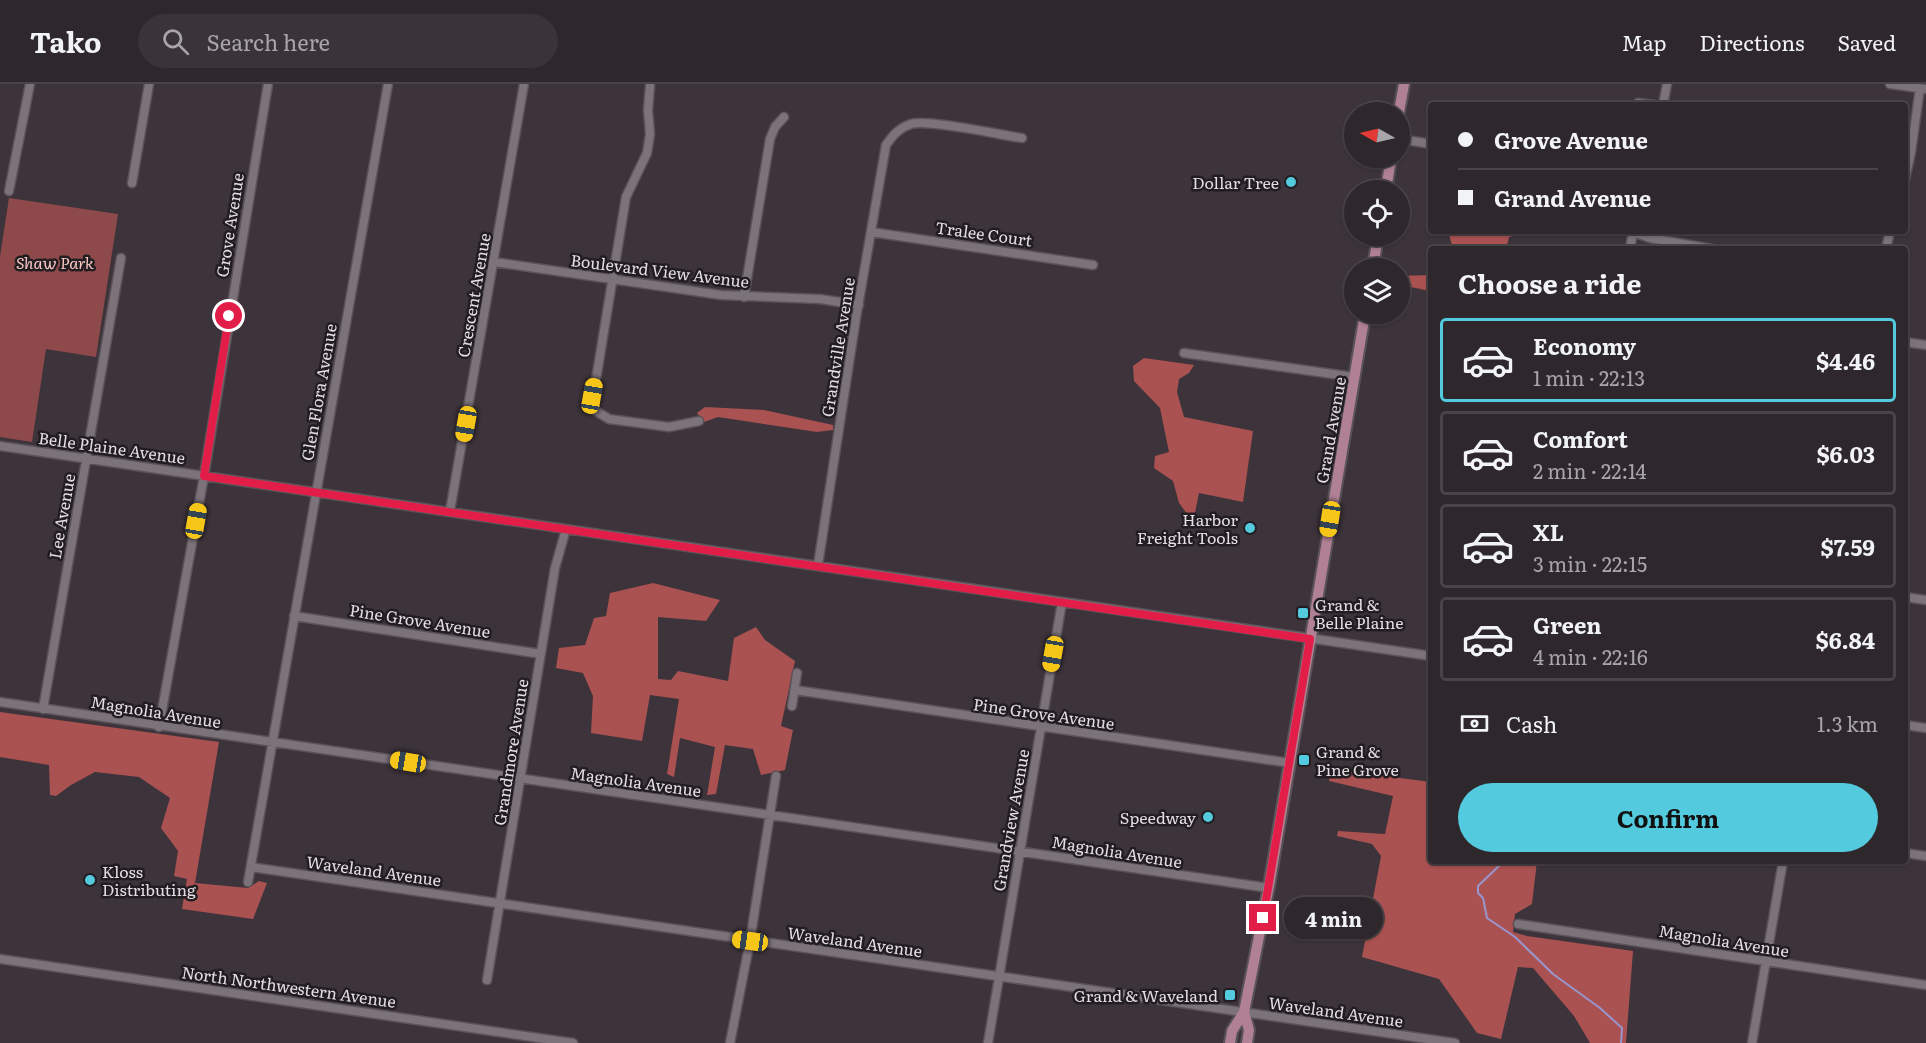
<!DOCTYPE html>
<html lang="en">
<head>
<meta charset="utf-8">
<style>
	body { margin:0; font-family:Literata,serif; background:#3a3338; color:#f1f3f6; height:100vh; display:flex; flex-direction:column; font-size:22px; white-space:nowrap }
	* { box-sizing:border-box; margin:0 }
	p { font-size:20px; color:#a7a5a9 }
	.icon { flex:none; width:33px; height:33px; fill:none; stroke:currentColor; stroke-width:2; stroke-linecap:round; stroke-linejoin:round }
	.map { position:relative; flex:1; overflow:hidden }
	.details { position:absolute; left:1428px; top:162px; width:480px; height:618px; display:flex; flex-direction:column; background:#2e272c; border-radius:6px; box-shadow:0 2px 4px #0004,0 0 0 2px #494448 }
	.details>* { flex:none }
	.hud { position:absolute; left:1428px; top:18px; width:480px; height:132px; border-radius:6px; box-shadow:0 2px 4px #0004,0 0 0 2px #494448; display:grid; align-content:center; height:132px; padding:0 30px; background:#2e272c }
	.needle { width:39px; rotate:278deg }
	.tools { position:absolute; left:1344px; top:18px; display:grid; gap:12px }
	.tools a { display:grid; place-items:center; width:66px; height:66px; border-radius:50%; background:#2e272c; box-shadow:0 2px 4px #0004,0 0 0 2px #494448; font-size:30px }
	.end { position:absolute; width:27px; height:27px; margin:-14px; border:8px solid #e11d48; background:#fff; box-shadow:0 0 0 3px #fff }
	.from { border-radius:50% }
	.bubble { position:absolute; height:42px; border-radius:21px; background:#2e272c; box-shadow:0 2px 4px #0004,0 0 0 2px #494448; font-size:20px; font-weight:700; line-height:42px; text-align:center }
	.car { position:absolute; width:18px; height:36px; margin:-18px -9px; border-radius:8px; box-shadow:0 0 4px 2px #0007; background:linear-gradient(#f5c518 24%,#345 0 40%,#f5c518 0 76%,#345 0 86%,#f5c518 0) }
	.hud b { display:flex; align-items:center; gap:21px; height:57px; font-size:22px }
	.hud b+b { border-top:2px solid #494448 }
	.hud i { width:15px; height:15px; background:#f1f3f6 }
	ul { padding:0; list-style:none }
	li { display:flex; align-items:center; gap:18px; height:84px; margin:0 12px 9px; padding:0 18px; border:3px solid #494448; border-radius:6px }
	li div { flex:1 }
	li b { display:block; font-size:22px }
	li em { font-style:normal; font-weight:700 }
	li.current { border-color:#54cade }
	li>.icon { width:54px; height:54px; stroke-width:1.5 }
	h2 { padding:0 30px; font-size:27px; line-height:72px }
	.pay { display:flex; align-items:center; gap:15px; height:66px; padding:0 30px; font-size:22px }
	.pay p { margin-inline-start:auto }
	.action { display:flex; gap:12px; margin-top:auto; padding:12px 30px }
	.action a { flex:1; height:69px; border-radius:36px; background:#54cade; color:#111; font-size:24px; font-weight:700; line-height:69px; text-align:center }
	header { display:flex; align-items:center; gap:36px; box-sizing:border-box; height:84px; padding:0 30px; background:#2e272c; border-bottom:2px solid #494448 }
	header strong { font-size:28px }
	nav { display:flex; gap:33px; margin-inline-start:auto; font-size:21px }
	.search { width:420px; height:54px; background:#3a3338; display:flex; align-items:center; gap:15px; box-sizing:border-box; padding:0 21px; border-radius:33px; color:#a7a5a9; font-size:22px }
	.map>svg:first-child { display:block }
	.green { fill:#8e4a4a }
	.forest { fill:#aa5151 }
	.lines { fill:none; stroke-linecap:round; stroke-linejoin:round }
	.stream { stroke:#9996ce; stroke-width:2 }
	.minor-casing { stroke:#5a5258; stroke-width:11 }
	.major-casing { stroke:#5a5258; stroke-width:14 }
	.minor { stroke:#7c727a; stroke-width:8 }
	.major { stroke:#b08193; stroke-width:10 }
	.route { stroke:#e11d48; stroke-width:8 }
	.poi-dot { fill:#54cade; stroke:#211d20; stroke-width:2 }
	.labels { text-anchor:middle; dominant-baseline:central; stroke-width:5; stroke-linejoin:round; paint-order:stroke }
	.poi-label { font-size:16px; fill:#e4dee2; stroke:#211d20; text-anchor:end }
	.street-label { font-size:16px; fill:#e4dee2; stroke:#211d20 }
	.park-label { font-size:16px; font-style:italic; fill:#fbc7c5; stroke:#211d20 }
</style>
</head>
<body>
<header>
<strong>Tako</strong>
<div class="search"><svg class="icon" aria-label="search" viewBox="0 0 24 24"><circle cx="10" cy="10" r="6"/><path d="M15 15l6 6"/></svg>Search here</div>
<nav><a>Map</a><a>Directions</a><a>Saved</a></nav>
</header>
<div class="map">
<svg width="1926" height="959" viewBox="0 0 1926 959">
	<rect width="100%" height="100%" fill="#3d343b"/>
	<!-- green -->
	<path class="green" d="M9 114 118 130 96 273 46 265 32 358 0 353V173Z"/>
	<!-- forest -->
	<path class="forest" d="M1448 147H1533L1509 153 1506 165H1453Z
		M1431 191V207L1400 201V192Z
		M1144 274 1194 281 1189 289 1179 295 1177 308 1184 333 1253 347 1243 418 1199 409 1193 438 1179 419 1173 397 1154 384 1155 372 1169 368 1160 324 1134 297 1133 282Z
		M705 323 764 326 833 341V346L817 348 718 333 704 338 697 329Z
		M653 499 720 516 706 537 658 533V595L671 596 678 587 728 597 734 554 756 543 765 556 795 577 781 642 793 646 785 686 761 691 753 665 725 661 716 710 707 711 715 663 680 654 674 693 667 690 679 615 650 611 642 657 591 649 593 612 583 589 556 584 559 564 585 561 594 534 606 532 610 509Z
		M0 628 219 658 195 799 248 804 259 797 267 799 253 835 182 825 187 795 174 792 178 767 161 744 170 714 139 693 95 688 71 701 56 712 50 711 49 681 0 673Z
		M1331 685 1431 698V777H1537L1532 820 1515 830 1513 848 1527 852 1633 867 1626 959H1590L1574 932 1533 884 1518 883 1501 955 1477 949 1439 895 1362 873 1381 772 1372 760 1337 752 1338 747 1385 750 1393 712 1329 697Z"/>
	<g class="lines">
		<!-- stream -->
		<path class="stream" d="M1501 777 1500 781 1478 802V809L1483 814 1487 834 1515 853 1553 890 1600 924 1622 944 1621 959"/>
		<!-- minor casing -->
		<g class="minor-casing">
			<path id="minor" d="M1890 0 1926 5
				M650 2 648 26 650 50 647 69 626 113 592 320 596 327 609 335 669 343 699 337
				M1638 19 1654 21
				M1663 21 1667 0
				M1400 55 1431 60
				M1905 95 1911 68 1920 4
				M132 99 149 0
				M9 107 30 0
				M871 148 1093 181
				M1633 148 1650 154 1712 165
				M1630 165 1633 147
				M1886 165 1890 147
				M494 178 721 211 820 215 859 221
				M744 213 770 55 775 43 784 33
				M1905 258 1926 261
				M1184 269 1354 293
				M0 362 1431 572
				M450 427 524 0
				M818 481 856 234 886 61C893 51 899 44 911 40 928 35 1001 51 1022 54
				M1905 513 1926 516
				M294 532 541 570
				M795 606 1290 679
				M0 618 1269 804
				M792 622 797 589
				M43 625 121 174
				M1905 641 1926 644
				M159 643 204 392 268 0
				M1905 769 1926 772
				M251 783 1455 959
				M248 798 388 0
				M1518 840 1926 901
				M0 875 573 959
				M487 896 555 484 566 445
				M730 959 750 857 776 692
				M988 959 1062 518
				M1752 959 1783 777"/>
		</g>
		<!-- major casing -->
		<g class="major-casing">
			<path id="major" d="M1399 28 1404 0
				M1386 106 1391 74
				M1373 184 1378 152
				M1244 928 1249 946 1247 959
				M1230 959 1232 947 1244 928 1270 797 1365 230"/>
		</g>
		<!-- minor -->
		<use href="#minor" class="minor"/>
		<!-- major -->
		<use href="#major" class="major"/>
	</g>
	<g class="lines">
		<!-- route -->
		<path class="route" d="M229 232 204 392 1310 555 1263 834"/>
	</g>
	<!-- markers -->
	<g class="poi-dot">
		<circle cx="1291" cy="98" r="6"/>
		<circle cx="1250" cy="444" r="6"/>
		<rect x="1297" y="523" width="12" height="12" rx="3"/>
		<rect x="1298" y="670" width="12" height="12" rx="3"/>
		<circle cx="1208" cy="733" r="6"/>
		<circle cx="90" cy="796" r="6"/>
		<rect x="1224" y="905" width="12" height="12" rx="3"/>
	</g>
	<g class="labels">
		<!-- poi labels -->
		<g class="poi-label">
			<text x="1279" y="98">Dollar Tree</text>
			<text x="1238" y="435">Harbor<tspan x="1238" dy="18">Freight Tools</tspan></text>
			<text x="1315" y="520" text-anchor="start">Grand &amp;<tspan x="1315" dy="18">Belle Plaine</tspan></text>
			<text x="1316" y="667" text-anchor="start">Grand &amp;<tspan x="1316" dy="18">Pine Grove</tspan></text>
			<text x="1196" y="733">Speedway</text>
			<text x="102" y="787" text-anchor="start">Kloss<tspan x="102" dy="18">Distributing</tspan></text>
			<text x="1218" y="911">Grand &amp; Waveland</text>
		</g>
		<!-- street labels -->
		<g class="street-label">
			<text transform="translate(229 141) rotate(-81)">Grove Avenue</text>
			<text transform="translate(984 149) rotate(8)">Tralee Court</text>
			<text transform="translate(660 186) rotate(7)">Boulevard View Avenue</text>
			<text transform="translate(473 211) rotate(-80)">Crescent Avenue</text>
			<text transform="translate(837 263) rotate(-81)">Grandville Avenue</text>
			<text transform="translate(318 308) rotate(-80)">Glen Flora Avenue</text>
			<text transform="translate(1330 346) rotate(-80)">Grand Avenue</text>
			<text transform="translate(112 363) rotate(8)">Belle Plaine Avenue</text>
			<text transform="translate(61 432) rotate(-80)">Lee Avenue</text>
			<text transform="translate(420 536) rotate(9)">Pine Grove Avenue</text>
			<text transform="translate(156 627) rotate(9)">Magnolia Avenue</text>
			<text transform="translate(1044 629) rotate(8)">Pine Grove Avenue</text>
			<text transform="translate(510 668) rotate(-81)">Grandmore Avenue</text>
			<text transform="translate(636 697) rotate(8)">Magnolia Avenue</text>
			<text transform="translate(1010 736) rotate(-80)">Grandview Avenue</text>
			<text transform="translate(1117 767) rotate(9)">Magnolia Avenue</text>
			<text transform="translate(374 786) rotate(8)">Waveland Avenue</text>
			<text transform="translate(1724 856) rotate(9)">Magnolia Avenue</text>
			<text transform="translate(855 857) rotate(8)">Waveland Avenue</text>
			<text transform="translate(289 902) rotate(8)">North Northwestern Avenue</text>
			<text transform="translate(1336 927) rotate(8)">Waveland Avenue</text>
		</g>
		<!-- park labels -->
		<g class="park-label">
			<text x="55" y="178">Shaw Park</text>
		</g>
	</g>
</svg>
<div class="tools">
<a><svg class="needle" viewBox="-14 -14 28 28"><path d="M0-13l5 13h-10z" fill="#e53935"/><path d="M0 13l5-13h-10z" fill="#a7a5a9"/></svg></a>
<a><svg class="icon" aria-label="locate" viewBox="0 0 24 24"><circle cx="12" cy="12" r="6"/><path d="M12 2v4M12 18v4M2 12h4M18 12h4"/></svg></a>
<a><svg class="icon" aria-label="layers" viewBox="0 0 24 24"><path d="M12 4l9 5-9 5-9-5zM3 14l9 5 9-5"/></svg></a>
</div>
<i class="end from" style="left:229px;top:232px"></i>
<i class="end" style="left:1263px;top:834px"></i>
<div class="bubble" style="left:1284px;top:813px;width:99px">4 min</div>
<i class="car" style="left:592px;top:312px;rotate:10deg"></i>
<i class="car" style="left:466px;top:340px;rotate:190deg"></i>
<i class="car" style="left:1330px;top:435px;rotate:189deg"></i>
<i class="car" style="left:196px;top:437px;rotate:10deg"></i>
<i class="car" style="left:1053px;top:570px;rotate:190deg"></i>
<i class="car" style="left:408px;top:678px;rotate:279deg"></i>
<i class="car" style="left:750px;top:857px;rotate:278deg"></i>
<div class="hud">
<b><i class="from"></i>Grove Avenue</b>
<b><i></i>Grand Avenue</b>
</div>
<section class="details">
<h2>Choose a ride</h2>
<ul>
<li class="current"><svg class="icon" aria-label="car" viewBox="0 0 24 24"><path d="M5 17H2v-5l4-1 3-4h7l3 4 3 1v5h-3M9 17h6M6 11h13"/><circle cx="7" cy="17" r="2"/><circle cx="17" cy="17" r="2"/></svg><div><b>Economy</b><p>1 min · 22:13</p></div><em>$4.46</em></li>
<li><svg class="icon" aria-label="car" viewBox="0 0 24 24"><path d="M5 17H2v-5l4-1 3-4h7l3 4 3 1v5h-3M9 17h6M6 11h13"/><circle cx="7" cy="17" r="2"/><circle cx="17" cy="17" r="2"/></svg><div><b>Comfort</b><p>2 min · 22:14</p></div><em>$6.03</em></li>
<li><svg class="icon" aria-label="car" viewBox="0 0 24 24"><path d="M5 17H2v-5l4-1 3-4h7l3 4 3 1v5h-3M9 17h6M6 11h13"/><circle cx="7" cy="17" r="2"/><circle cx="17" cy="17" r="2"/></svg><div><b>XL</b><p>3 min · 22:15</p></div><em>$7.59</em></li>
<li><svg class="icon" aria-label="car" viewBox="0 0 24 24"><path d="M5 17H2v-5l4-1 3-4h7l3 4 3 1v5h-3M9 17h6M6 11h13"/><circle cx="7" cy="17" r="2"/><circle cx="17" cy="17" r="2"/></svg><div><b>Green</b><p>4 min · 22:16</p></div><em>$6.84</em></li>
</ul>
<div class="pay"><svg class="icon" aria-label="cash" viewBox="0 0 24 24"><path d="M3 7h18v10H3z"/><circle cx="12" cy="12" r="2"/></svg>Cash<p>1.3 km</p></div>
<div class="action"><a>Confirm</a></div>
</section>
</div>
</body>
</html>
